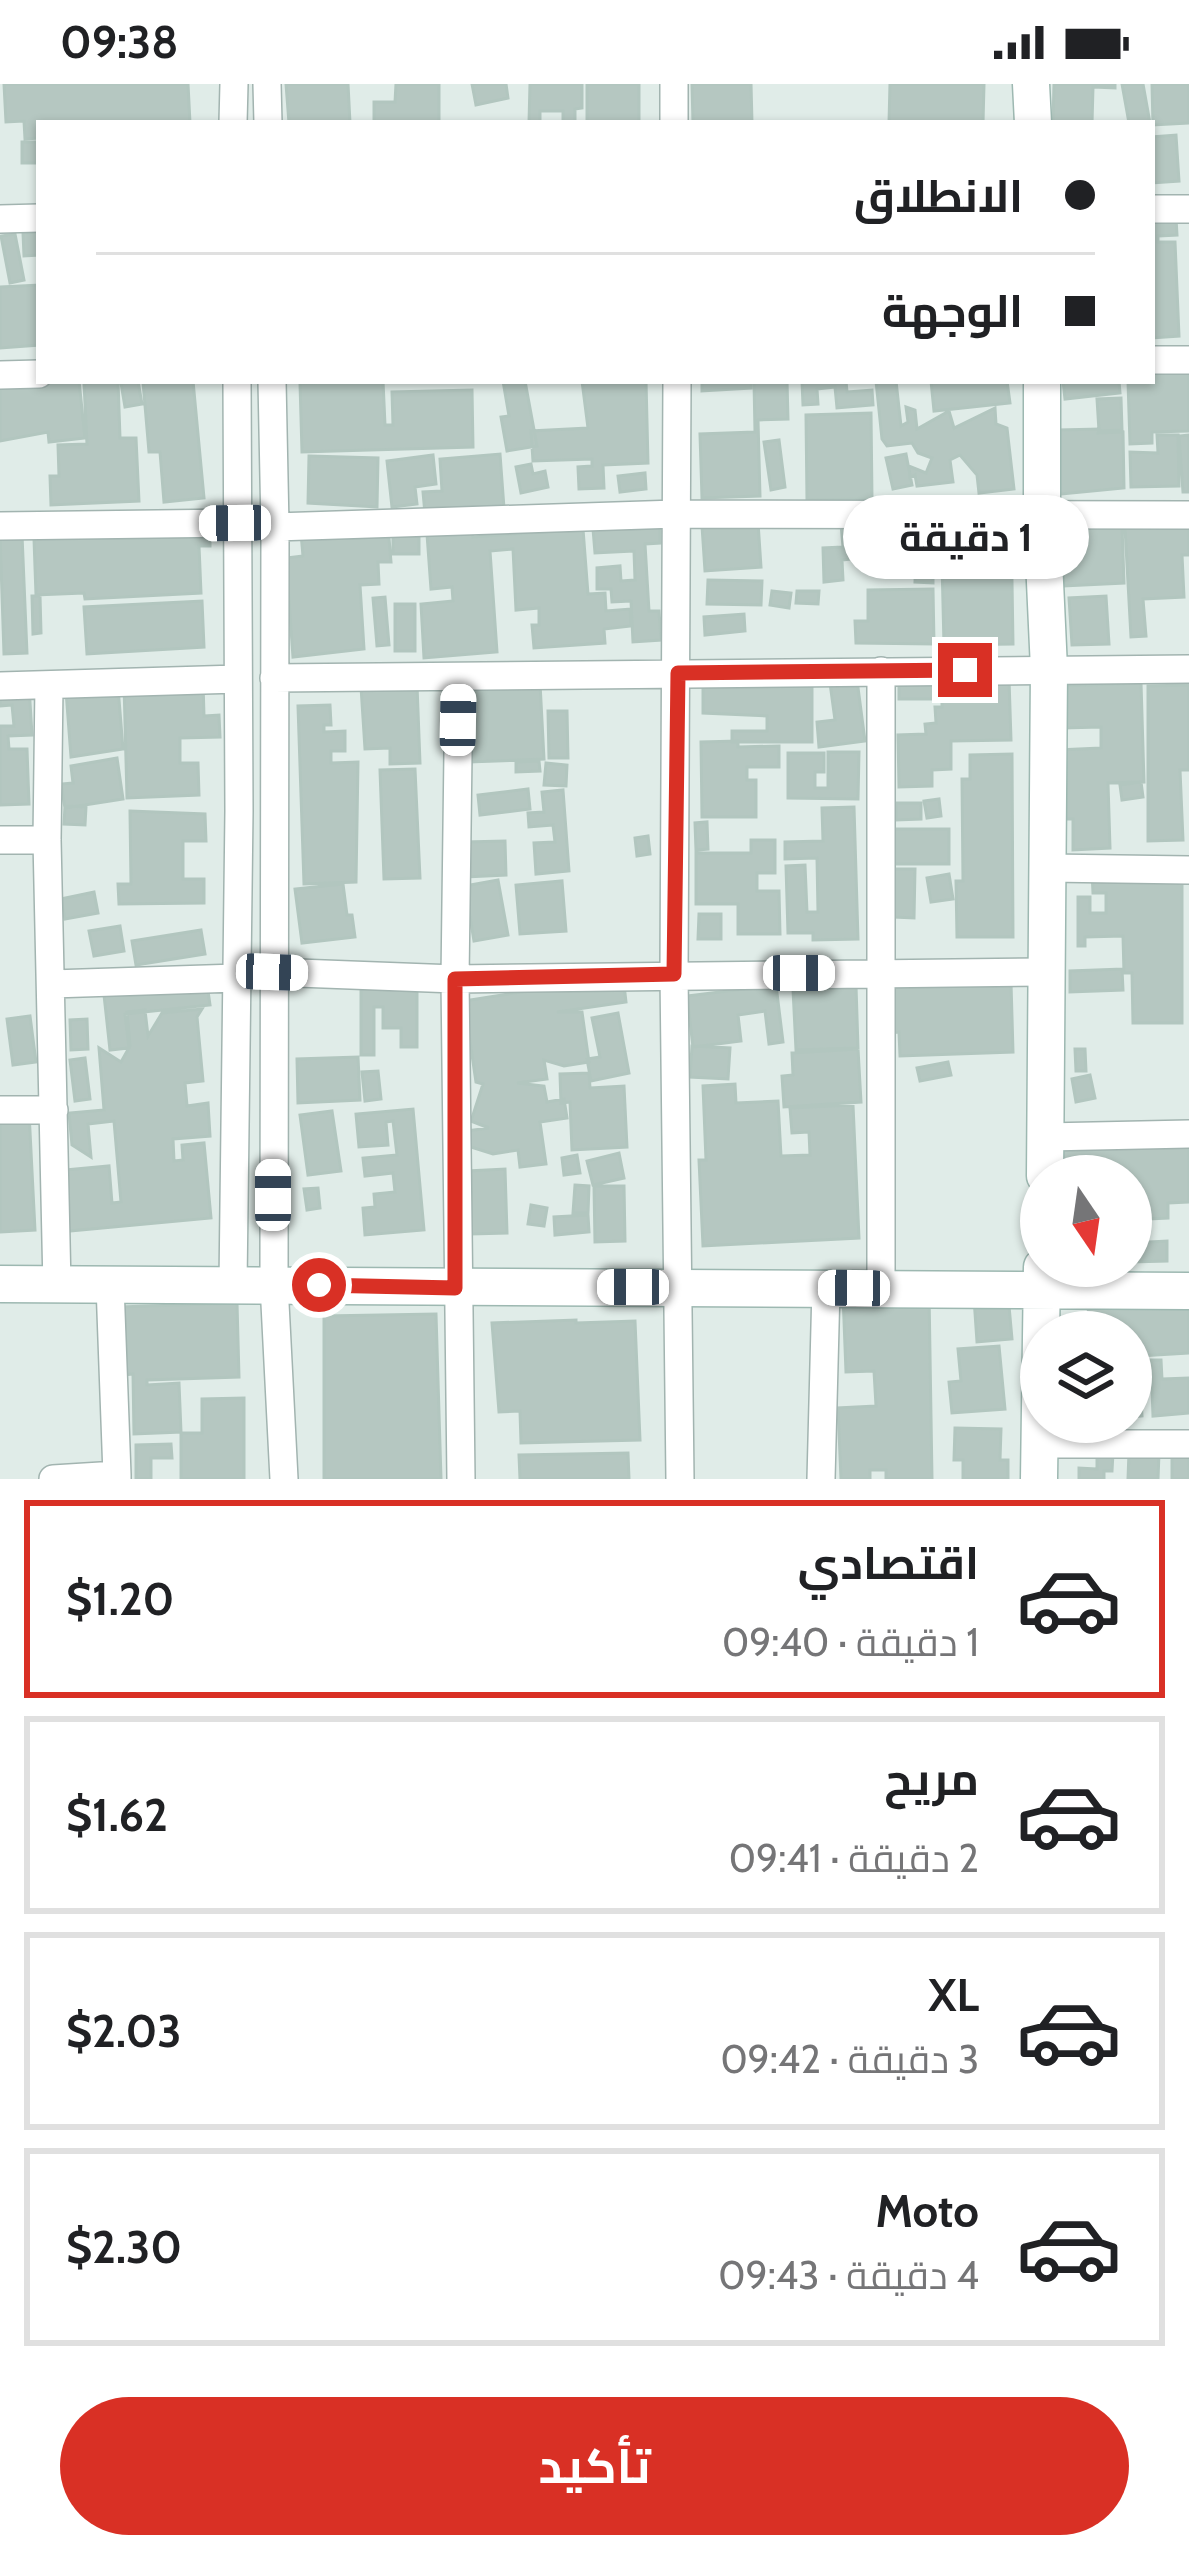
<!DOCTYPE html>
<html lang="ar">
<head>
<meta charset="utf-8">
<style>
	body { margin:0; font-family:Cabin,Cairo,sans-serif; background:#f6f6f6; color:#202124; direction:rtl; height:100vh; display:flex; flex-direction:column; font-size:45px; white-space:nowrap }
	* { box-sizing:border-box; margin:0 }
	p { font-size:39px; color:#757577 }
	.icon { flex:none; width:66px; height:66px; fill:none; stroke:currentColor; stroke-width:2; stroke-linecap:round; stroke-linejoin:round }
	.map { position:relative; height:1395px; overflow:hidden; direction:ltr }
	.panel { display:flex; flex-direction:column; background:#fff; flex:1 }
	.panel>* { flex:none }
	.top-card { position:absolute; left:36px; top:36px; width:1119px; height:264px; border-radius:0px; box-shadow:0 3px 9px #0004; direction:rtl; display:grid; align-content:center; height:264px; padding:0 60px; background:#fff }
	.needle { width:78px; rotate:167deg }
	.tools { position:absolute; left:1020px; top:1071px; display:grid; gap:24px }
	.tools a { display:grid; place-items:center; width:132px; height:132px; border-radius:50%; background:#fff; box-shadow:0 3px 9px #0004; font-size:60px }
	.end { position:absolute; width:54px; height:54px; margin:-27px; border:15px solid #d93025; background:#fff; box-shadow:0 0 0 6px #fff }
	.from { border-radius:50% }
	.bubble { position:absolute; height:84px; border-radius:42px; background:#fff; box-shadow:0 3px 9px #0004; font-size:39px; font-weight:700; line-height:84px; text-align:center; direction:rtl }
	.car { position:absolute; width:36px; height:72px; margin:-36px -18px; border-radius:15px; box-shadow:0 0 9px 3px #0007; background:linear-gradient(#fff 24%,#345 0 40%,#fff 0 76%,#345 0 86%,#fff 0) }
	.top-card b { display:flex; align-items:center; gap:42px; height:114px; font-size:45px }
	.top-card b+b { border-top:3px solid #e0e0e0 }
	.top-card i { width:30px; height:30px; background:#202124 }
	ul { padding:21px 0 0; list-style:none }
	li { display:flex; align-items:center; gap:36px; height:198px; margin:0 24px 18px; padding:0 36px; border:6px solid #e0e0e0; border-radius:0px }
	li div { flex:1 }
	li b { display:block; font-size:45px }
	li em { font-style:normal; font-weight:700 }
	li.current { border-color:#d93025 }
	li>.icon { width:108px; height:108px; stroke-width:1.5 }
	.action { display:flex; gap:24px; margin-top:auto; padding:24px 60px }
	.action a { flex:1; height:138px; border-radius:72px; background:#d93025; color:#fff; font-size:48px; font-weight:700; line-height:138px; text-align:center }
	.status { display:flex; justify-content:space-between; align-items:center; height:84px; padding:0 60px; background:#fff; direction:ltr }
	.status svg { height:33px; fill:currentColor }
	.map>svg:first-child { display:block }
	.building { fill:#b5c7c1; stroke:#b2c6bf; stroke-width:3 }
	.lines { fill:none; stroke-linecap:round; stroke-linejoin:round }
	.street-casing { stroke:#a2b4b0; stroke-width:30 }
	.secondary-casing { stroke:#9db8b1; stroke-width:39 }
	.street { stroke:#fff; stroke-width:27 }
	.secondary { stroke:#fff; stroke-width:36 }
	.route { stroke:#d93025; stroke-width:15 }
</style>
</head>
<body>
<div class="status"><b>09:38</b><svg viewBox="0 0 49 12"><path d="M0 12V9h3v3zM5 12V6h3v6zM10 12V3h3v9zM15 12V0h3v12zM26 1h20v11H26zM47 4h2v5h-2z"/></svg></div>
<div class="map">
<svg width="1189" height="1395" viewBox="0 0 1189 1395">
	<rect width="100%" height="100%" fill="#e0ece8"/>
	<!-- building -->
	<path class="building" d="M4 0H188L190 39H39V54L25 55 24 37 6 38Z
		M286 0H348L350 39H289Z
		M396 0H439V39H374V18H395Z
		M472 0H506L508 14 476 21Z
		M530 0H582V24L575 25V39H563V27H540V39H529Z
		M587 0H639V39H587Z
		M692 0H751L752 39H693Z
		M890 0H984L983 39H889Z
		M1054 0H1115V4L1093 3 1092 39H1053Z
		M1122 0H1143L1150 39H1129Z
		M1152 0H1189V39L1153 41Z
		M1176 51 1179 97 1152 99V53Z
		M22 58H38L37 79H22Z
		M1176 134 1177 151 1158 152V158H1175L1179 252 1152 254V135Z
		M39 148V171L24 172 23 149Z
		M15 150 24 196 10 199 1 152Z
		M39 201V261L0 264V203Z
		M1189 284V347L1152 348V359L1130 360 1128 297H1152V285Z
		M79 297 85 354 49 358 48 348 0 357V300Z
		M118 297 120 354H136L139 417 51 421 50 392H59L58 361 87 360 84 299Z
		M138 297 142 320 125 323 121 299Z
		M193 297 204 414 164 418 160 368H149L143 298Z
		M383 297 385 341H393L392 308 472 306 473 363 302 368 300 299Z
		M503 297H525L537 362 507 367 501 333 509 332Z
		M582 297H646L648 379 603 381 604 404 579 405 578 383 592 382V375L533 377 531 347 588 344Z
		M702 297H751V304L702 307Z
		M754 297H787L788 335 758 336 760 412 702 414 700 350 755 348Z
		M802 297H846L847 308 872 306 873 321 837 324 835 303 817 305 818 320 803 321Z
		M876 297H896L901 342 908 338 906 323 915 326 917 345 949 327 954 344 995 324 996 340 1007 344 1014 405 979 409 977 391 960 371 950 376 953 398 917 402 915 391 910 394 909 382 926 389 932 374 918 369 912 359 887 362 882 355Z
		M931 297H1007L1010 319 934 327Z
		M1063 297H1119L1120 309 1065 315Z
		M1121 314 1122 346 1099 347 1097 315Z
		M871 329 872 415 807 416 806 331Z
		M1099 345 1098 349 1123 348 1124 404 1060 410 1059 346Z
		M1157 351H1178L1179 402 1131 403 1130 368 1158 369Z
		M1189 351V408H1183L1179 352Z
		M779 356 785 403 771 406 764 358Z
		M500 370 504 424 425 430 423 408 442 407 440 375Z
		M906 370 912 401 893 405 886 374Z
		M433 371 436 400 415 403 417 420 392 423 387 377Z
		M309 372 378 374 377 423 308 419Z
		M531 380 533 390 545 387 548 403 521 409 516 383Z
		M645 389 646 405 620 408 618 392Z
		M1011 436 1013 560 944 561 941 437Z
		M758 438 761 483 705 487 702 442Z
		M858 439 859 458 851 459 852 475 842 476 843 496 824 498 823 464 843 463 841 440Z
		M891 439 933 440V499L915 498 916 469H890Z
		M1189 440V471H1182L1184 513 1143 515 1146 552 1131 553 1125 444Z
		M660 441V459L645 460 649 527H659L661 556 633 558 631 517 612 518 611 505H597V484L620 482 621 497 635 496 634 467 595 469 593 445Z
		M1122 441 1124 499 1064 502 1061 443Z
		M388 442 391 478H378L379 500 360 501 364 565 293 573 286 474 303 472 301 449Z
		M583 445 588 510 605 509 606 527 630 525 631 542 604 545 605 559 534 564 532 541H539V524L516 526 513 465 490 467 497 568 424 574 421 520 453 517 452 503 431 505 427 450 472 446 473 453Z
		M210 446V462H199L201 509 85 515 84 509 36 511 34 455Z
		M419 446V470H393V447Z
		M0 451H22L27 569 4 570Z
		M708 496 762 497 761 521 707 520Z
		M933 505 934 560 856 559 855 537H868V506Z
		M772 507 791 509 789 524 770 521Z
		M797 507H819L818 520 796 519Z
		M32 512H40L41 549 33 550Z
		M1106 512 1109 560 1072 561 1069 514Z
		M385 513 389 561 377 562 373 514Z
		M202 517 204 563 87 570 84 523Z
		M395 520H415V567H395Z
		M744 530 745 547 705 551 704 533Z
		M1009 595 1011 656 951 657V685L932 686V702L899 703 898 651 926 650 925 640 936 639 935 623H942V597Z
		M857 596 865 657 819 663 817 638 835 636 830 599Z
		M899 597 936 598V615H899Z
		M203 598 204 632 219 631 220 653 180 654V679H198L199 711 127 714 124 600Z
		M540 599 544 675 470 678 466 603Z
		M1141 599 1144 698 1108 699 1110 764 1073 766V735H1060L1058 666 1101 664V643L1063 644 1061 602Z
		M703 600H812V658H732V647H767V632L703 629Z
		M417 601 420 679 390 680V664L365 665 361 603Z
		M1189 601V686H1180L1183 756 1148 757V602Z
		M29 602 32 651 8 652 9 665H27L29 720 0 721V642H14L12 621 0 622V604Z
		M118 603 123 665 71 673 66 607Z
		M330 621 331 641H324V648L345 647V667H331V679L358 678 356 798 304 800 298 622Z
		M548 627H567L568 674H549Z
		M738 657V663L779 662V683H747V696H756V733H702L701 658Z
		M828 668H859L858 715 788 714V669H824V688H815V704H828Z
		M1012 670 1013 853H957L956 797H963L962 695H970V671Z
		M117 674 123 715 65 724 61 700 73 699 71 682Z
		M539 677 540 687 516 688V678Z
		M546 679 567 681 566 702 544 701Z
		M415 685 420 794 384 795 380 686Z
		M1141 698 1143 713 1122 716 1120 701Z
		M528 705 530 725 480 731 478 711Z
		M563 706 569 787 536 790 534 759 555 758 553 741 529 743 528 729 544 728 542 708Z
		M939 715 941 732 927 734 924 717Z
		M896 719H921V735L896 736Z
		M65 722 86 723 85 741 64 740Z
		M854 723 858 855 813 856V849H788L786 782 805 781 807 828H818L817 774 785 775V758L823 757 822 724Z
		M130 727 205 730 206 757H183V795H204V819L119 820 118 800H131Z
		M707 738 708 765 696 766 695 739Z
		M894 745H949V780H894Z
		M648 752 650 770 637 772 635 754Z
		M751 756H775V789H757V807H779L780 850H738V820H696V769H751Z
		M505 757 506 791 466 793 465 758Z
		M894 785H915L914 834 894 833Z
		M1182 787V939H1133L1132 889H1124L1123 852 1085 853V862H1078V813H1090V829H1106V809H1093L1092 788Z
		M949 790 953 815 931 818 927 794Z
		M498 796 508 851 474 857 465 802Z
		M562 797 566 847 520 850 516 801Z
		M343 800 347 831H352L355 853 302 859 295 805Z
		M94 808 98 829 65 835 61 815Z
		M699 830H721V855H698Z
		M120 842 124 867 94 872 89 847Z
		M201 846 205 870 136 881 132 857Z
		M1122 885 1123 906 1070 908V887Z
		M623 892 626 918 557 928H582L589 978 564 982 544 976 547 995 517 999 544 1002 547 1018 564 1015 567 1034 540 1038 546 1080 520 1083 518 1066 493 1070 468 1062 466 1047 489 1044 471 1037 483 1000 476 998 464 917Z
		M1011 899 1013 968 900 972 899 948 890 949 888 903Z
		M207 900 210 921 125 930 129 964 110 966 104 911Z
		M776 901 783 958 769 960 765 927 738 931 741 957 693 963 687 912Z
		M361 902H417V963H401V944H383V923H374V971H361Z
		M856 902 858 964 796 966 793 905Z
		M202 925 197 933 203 997 185 999 187 1022 208 1019 210 1052 173 1055 174 1077 183 1076 182 1061 204 1059 211 1134 69 1147 64 1086 109 1082 112 1119 121 1118 114 1037 88 1040 91 1073 72 1061 69 1029 104 1026 99 964 121 978 130 962 127 928 145 926 148 952 162 929Z
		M618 929 629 989 591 997 587 975 600 973 592 934Z
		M30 932 36 978 13 981 7 935Z
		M87 935 88 965 71 966 70 936Z
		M692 962 730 964 728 995 690 993Z
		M858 965 861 1018 784 1023 782 992 793 991 792 969Z
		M1075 965H1085L1086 987H1076Z
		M358 973 360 1016 298 1019 297 975Z
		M85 974 90 1015 75 1017 70 976Z
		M948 978 951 991 920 997 917 984Z
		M378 987 381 1015 365 1017 362 988Z
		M589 989 590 1004 624 1002 627 1063 572 1066 570 1018 561 1019 560 990Z
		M1090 991 1095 1014 1076 1018 1072 995Z
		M735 1000 736 1019 778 1017 781 1072 810 1071 809 1048 792 1049 790 1024 853 1021 859 1154 703 1162 699 1076H706L703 1002Z
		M413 1025 424 1146 365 1151 363 1124 375 1123 374 1110 395 1108 393 1089 365 1092 363 1074 397 1071 393 1037 386 1038 388 1061 359 1063 356 1030Z
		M332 1027 341 1087 308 1091 300 1031Z
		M29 1028 35 1146 0 1148V1030Z
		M1189 1051V1118L1168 1119V1134L1149 1135 1148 1123 1131 1124V1092H1059L1058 1063Z
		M619 1069 624 1094 593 1101 587 1077Z
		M577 1071 580 1089 564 1091 562 1074Z
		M505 1085 507 1149 471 1150 468 1087Z
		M575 1101 589 1102 588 1129H573Z
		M594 1102H624L625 1157 595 1158Z
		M318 1104 320 1124 307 1126 304 1105Z
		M531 1121 547 1124 544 1142 528 1140Z
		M588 1131 589 1148 555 1151 554 1133Z
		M1167 1157V1177L1131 1178V1159Z
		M929 1208 932 1395H886V1386H870V1395H841L838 1324 876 1322 874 1287 846 1288 843 1211Z
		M1189 1210V1269L1139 1272 1142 1332 1131 1333V1248H1089L1088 1215Z
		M1008 1211 1012 1255 977 1258 974 1214Z
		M237 1219 239 1293 147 1296V1301L179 1299 181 1348 134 1350 133 1290 122 1291 120 1223Z
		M436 1230 441 1395H324V1232Z
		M576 1236V1239L635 1237 640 1356 521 1359 520 1327 499 1328 492 1239Z
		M999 1262 1005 1325 952 1329 949 1298 961 1297 958 1265Z
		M1151 1276H1161L1162 1295 1189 1294V1329L1153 1332Z
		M244 1314V1395H181V1349H202V1315Z
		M955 1344 1001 1345 1000 1376H1008V1395H963V1376H954Z
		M171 1360 172 1374H151V1395H136V1361Z
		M1097 1368 1113 1369 1112 1387H1104V1395H1079V1384L1097 1385Z
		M1129 1368 1159 1369 1158 1395H1128Z
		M628 1369 629 1395H520L519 1371Z
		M1172 1369H1189V1395H1172Z"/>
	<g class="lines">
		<!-- street casing -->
		<g class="street-casing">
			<path id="street" d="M267 0 268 39
				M674 0V39
				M233 39 234 0
				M1152 125H1189
				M0 135 39 134
				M1152 276H1189
				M0 291 39 290
				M272 297 275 443 274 1200 284 1395
				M677 297 674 890 680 1395
				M0 442 235 439
				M275 443 676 430 1189 431
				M459 593 455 895 461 1395
				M274 594 1189 585
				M49 601 47 756 57 1202
				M0 602 238 595
				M0 756H47
				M1048 784 1189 786
				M272 888 455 895 1047 888
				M52 900 237 894
				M0 1026H54
				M1046 1053 1189 1050
				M233 1200 239 727 237 297
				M110 1201 117 1391
				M881 1205V587
				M1038 1360H1189
				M53 1395 117 1391V1395
				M821 1395 826 1204"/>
		</g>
		<!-- secondary casing -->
		<g class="secondary-casing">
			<path id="secondary" d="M1031 0 1033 39
				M1042 297V433L1049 585 1045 1092
				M0 1200 1189 1207
				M1039 1395 1042 1183"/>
		</g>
		<!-- street -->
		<use href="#street" class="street"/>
		<!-- secondary -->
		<use href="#secondary" class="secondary"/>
	</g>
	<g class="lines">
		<!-- route -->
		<path class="route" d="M319 1201 455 1204V895L674 890 678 589 965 586"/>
	</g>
</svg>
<div class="tools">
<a><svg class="needle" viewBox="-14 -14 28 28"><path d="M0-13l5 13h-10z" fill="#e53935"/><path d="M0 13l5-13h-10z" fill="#757577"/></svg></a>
<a><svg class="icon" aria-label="layers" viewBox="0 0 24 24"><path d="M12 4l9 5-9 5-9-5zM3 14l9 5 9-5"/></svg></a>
</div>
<i class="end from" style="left:319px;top:1201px"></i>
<i class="end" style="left:965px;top:586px"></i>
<div class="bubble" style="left:843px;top:411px;width:246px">1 دقيقة</div>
<i class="car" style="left:235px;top:439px;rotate:269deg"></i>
<i class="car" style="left:458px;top:636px;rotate:1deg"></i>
<i class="car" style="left:272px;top:888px;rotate:92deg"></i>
<i class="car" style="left:799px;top:889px;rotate:90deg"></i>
<i class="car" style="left:273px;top:1111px;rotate:0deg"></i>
<i class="car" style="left:633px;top:1203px;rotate:270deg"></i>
<i class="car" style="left:854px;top:1204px;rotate:271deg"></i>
<div class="top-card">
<b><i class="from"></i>الانطلاق</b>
<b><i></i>الوجهة</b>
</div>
</div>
<section class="panel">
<ul>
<li class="current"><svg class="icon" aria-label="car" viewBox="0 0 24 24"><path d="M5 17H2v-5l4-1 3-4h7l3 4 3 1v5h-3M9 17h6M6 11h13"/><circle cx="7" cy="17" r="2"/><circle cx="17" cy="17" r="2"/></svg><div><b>اقتصادي</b><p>1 دقيقة · 09:40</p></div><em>$1.20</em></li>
<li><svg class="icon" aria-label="car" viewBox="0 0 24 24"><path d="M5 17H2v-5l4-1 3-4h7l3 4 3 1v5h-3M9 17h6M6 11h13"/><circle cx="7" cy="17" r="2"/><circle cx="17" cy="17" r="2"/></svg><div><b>مريح</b><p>2 دقيقة · 09:41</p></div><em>$1.62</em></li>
<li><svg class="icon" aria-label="car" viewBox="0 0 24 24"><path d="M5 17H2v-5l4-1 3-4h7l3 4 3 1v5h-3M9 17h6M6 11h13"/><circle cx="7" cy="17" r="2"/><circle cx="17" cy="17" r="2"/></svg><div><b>XL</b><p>3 دقيقة · 09:42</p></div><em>$2.03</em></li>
<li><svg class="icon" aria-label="car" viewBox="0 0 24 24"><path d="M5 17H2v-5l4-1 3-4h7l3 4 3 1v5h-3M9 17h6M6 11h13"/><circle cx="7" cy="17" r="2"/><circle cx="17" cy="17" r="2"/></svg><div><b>Moto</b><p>4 دقيقة · 09:43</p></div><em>$2.30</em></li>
</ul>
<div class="action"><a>تأكيد</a></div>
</section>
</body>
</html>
